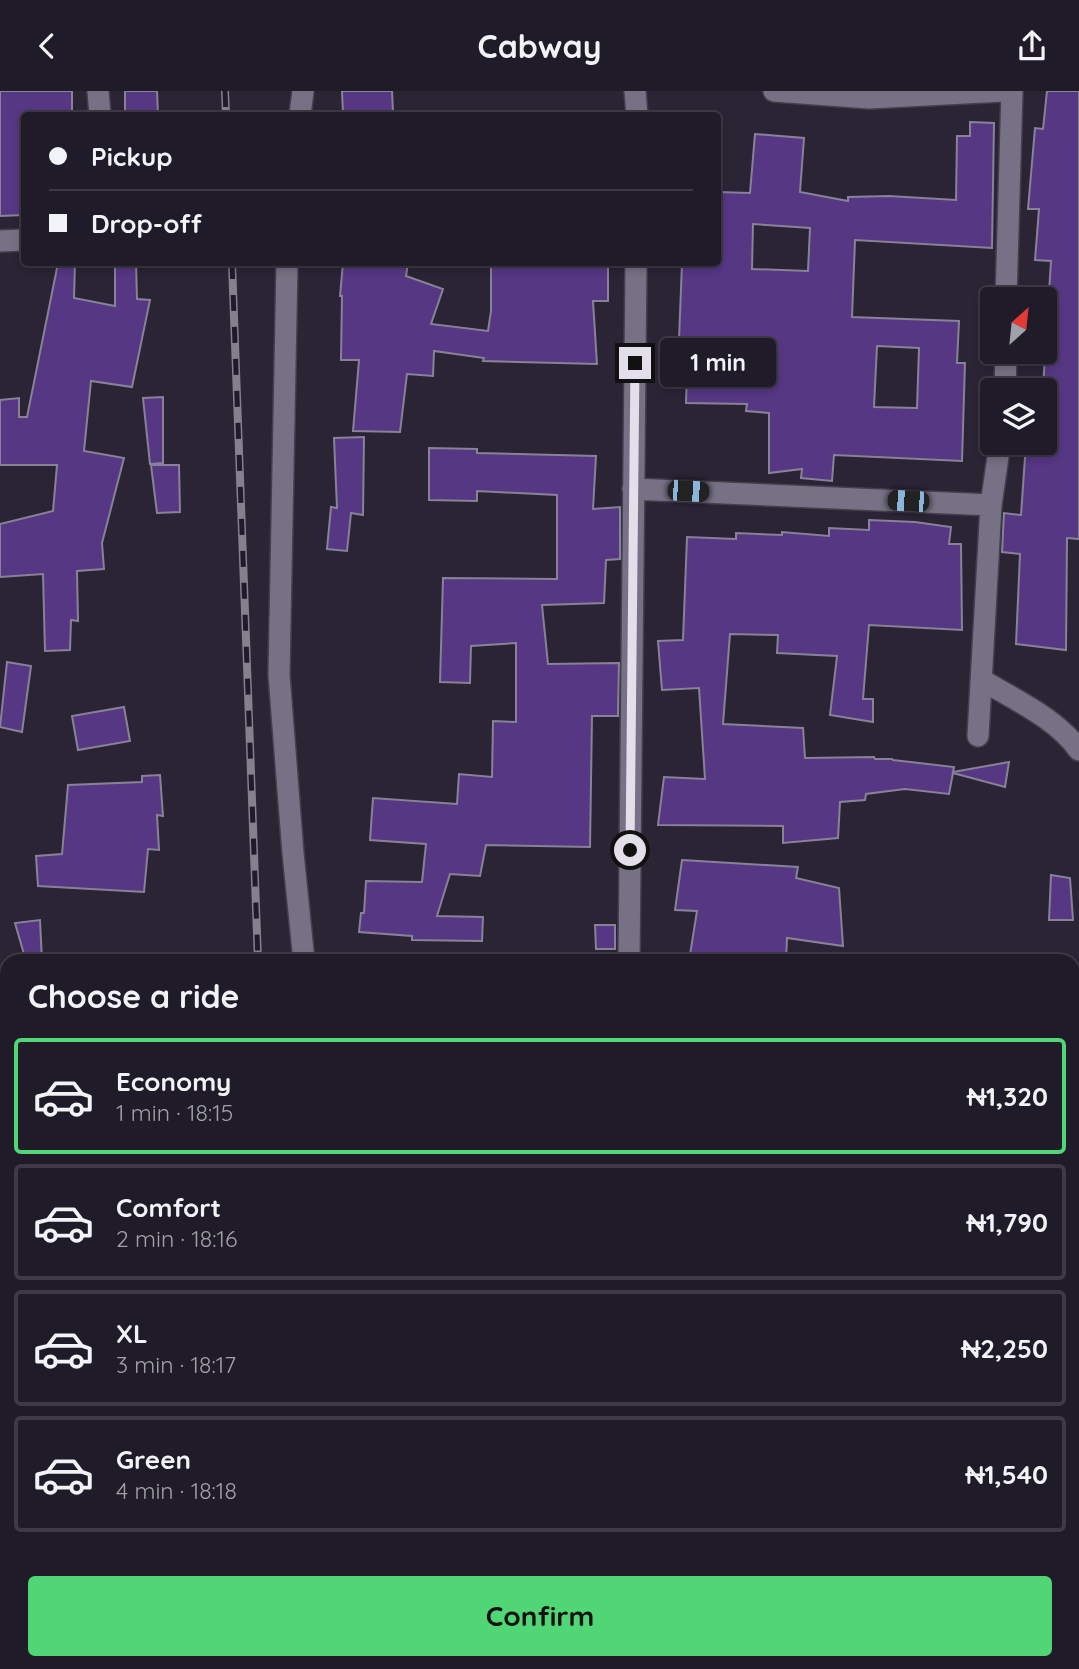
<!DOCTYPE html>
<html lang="en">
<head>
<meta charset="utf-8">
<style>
	body { margin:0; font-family:Quicksand,sans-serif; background:#282430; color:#f1f3f6; height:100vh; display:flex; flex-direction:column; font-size:26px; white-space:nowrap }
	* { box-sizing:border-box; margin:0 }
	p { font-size:23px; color:#a2a1a8 }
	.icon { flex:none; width:38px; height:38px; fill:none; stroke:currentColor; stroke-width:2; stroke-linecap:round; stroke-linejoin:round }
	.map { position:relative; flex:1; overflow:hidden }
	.details { position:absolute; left:0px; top:863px; width:1080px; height:716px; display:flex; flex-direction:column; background:#201b28; border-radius:21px 21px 0 0; box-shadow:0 4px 10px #0003,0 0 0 2px #3d3945 }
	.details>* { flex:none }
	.top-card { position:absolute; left:21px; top:21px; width:700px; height:154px; border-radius:7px; box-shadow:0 4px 10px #0003,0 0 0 2px #3d3945; display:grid; align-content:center; height:154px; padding:0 28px; background:#201b28 }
	.needle { width:46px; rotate:27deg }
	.fabs { position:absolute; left:980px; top:196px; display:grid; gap:14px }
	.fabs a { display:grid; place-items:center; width:77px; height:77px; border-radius:7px; background:#201b28; box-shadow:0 4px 10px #0003,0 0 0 2px #3d3945; font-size:35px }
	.end { position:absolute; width:32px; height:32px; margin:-16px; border:9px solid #e2dfea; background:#111; box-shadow:0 0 0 4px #111 }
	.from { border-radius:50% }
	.bubble { position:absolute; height:49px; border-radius:7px; background:#201b28; box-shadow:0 4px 10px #0003,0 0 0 2px #3d3945; font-size:23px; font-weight:700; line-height:49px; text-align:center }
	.car { position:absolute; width:21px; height:42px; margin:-21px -10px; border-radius:9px; box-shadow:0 0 5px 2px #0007; background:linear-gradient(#222 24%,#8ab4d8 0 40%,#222 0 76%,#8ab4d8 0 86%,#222 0) }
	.top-card b { display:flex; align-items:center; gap:24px; height:66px; font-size:26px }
	.top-card b+b { border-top:2px solid #3d3945 }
	.top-card i { width:18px; height:18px; background:#f1f3f6 }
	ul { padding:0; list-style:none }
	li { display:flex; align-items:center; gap:21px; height:116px; margin:0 14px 10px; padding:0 14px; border:4px solid #3d3945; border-radius:7px }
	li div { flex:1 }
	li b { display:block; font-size:26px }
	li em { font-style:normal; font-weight:700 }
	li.selected { border-color:#50d675 }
	li>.icon { width:63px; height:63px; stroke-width:1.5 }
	h2 { padding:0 28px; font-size:32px; line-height:84px }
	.action { display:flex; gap:14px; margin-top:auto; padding:14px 28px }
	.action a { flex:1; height:80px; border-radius:7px; background:#50d675; color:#111; font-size:28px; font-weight:700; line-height:80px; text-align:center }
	header { display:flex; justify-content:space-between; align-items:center; height:91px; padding:0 28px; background:#201b28; font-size:32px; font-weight:700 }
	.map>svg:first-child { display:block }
	.building { fill:#563784; stroke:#888296; stroke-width:2; fill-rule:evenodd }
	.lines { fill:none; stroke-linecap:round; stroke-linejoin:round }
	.minor-casing { stroke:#443f4d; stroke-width:24 }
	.tertiary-casing { stroke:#443f4d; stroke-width:29 }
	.secondary-casing { stroke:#443f4d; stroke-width:32 }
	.minor { stroke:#777185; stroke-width:21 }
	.tertiary { stroke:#777185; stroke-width:26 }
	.secondary { stroke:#777185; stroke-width:30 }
	.rail-casing { stroke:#85808e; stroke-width:8 }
	.rail { stroke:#201b2b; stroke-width:5; stroke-dasharray:16; stroke-linecap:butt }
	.route { stroke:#e2dfea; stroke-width:9 }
</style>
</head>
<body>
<header><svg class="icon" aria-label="back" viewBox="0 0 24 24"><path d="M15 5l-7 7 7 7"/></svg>Cabway<svg class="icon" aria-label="share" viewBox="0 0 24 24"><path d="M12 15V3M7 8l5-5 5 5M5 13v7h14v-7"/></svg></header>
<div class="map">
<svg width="1079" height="1578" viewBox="0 0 1079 1578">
	<rect width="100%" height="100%" fill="#2a2435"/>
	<!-- building -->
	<path class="building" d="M0 0H72V24H24V124L0 125Z
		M125 0H157L158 24H125Z
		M342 0H392L393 21 343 23Z
		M1047 0H1079V448L1067 447 1066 559 1016 553 1020 463 1002 461 1004 422 1021 424 1026 352H1045L1043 297 1051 170 1035 169 1039 118H1028L1035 37 1043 38Z
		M970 31 994 32 992 157 855 149 852 226 959 230 957 272H965L962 370 834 364 832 390 801 387 802 378 769 382V322L746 320 747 313 686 312 687 281H680L679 249 682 172H718V101L750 102 755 43 804 47 800 101 848 110V106L889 105 956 109 957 45H970ZM753 133 810 137 808 180 752 178ZM877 255 919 257 917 317 874 316Z
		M58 172H75L74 207 115 215V172H136L137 208 150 209 132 296 91 290 84 360 124 367 102 452 104 478 77 480 78 530 71 529 70 559 45 560 43 483 0 486V433L53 420 57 374H0V309L19 307V326H27Z
		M343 172H408L406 185 443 198 431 233 488 240 491 220V172H608V210H593L597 273 483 270 484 267 434 260 433 285 407 283 400 341 353 340 359 269H341L342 205H340Z
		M163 306V372L150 373 143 307Z
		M364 346 363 424 351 422 347 460 327 458 331 416 337 417 334 347Z
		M429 357 477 358V362L596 365 593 418 620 416V468L606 469 604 512 542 514 548 573 619 572 618 625H592L590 756 486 754 480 785 450 783 437 825 483 826 482 850 412 849V845L359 841 361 822H364L366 790 422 791 426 753 370 749 373 707 457 713 459 683 492 686 493 630 516 631V552L471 555 470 592 440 591 443 487 557 488V404L477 400V410L429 409Z
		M151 374H179L180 421 157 422Z
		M869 429 915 431 951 436 949 453H961L962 539 869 534 863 608H873V631L830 624 837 565 777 562 778 544 730 543 723 633 803 637 805 667 874 666 875 668H892L893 669 954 676 953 681 1009 671 1005 696 953 682 949 703 905 698 866 703 865 709 840 711 838 747 783 752V735L658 734 664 686 705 688 699 597 662 599 658 550 683 549 687 446 736 448V442L782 444V441L829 445V437L869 439Z
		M7 571 31 575 22 641 0 636Z
		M124 616 130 650 78 659 72 625Z
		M160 684 163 725 157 724 159 759 148 758 144 801 38 795 36 765 62 763 68 694 142 691V685Z
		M682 769 798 776 796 787 839 797 843 855 787 847 786 870H689L697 820 675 819Z
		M1051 784 1070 787 1073 829H1049Z
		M40 829 42 870H26L15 832Z
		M595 834H615V858H596Z"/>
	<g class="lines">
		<!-- minor casing -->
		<g class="minor-casing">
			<path id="minor" d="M98 0 100 24
				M635 0 637 24
				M774 0 869 7 1003 0
				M300 24 303 0
				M0 150 24 149
				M287 172 279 584 293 762 304 870
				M1006 208 1012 0
				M1005 299 1006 261
				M633 398 991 414
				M982 589C1015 609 1056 627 1079 659
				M978 645 991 414 1000 352
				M629 870 636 172
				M0 1327 7 1326
				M1073 1385 1079 1386
				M350 1572 351 1578
				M525 1572 531 1578
				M709 1572 714 1578"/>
		</g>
		<!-- tertiary casing -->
		<g class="tertiary-casing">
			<path id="tertiary" d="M0 926 7 958
				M0 1374 7 1373
				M0 1507 7 1506
				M150 1572 151 1578"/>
		</g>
		<!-- secondary casing -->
		<g class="secondary-casing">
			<path id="secondary" d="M0 1410 7 1409
				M0 1460 7 1459
				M580 1572 586 1578
				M651 1572 656 1578
				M1043 1572 1058 1578"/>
		</g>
		<!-- minor -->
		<use href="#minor" class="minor"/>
		<!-- tertiary -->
		<use href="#tertiary" class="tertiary"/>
		<!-- secondary -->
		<use href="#secondary" class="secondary"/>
		<!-- rail casing -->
		<g class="rail-casing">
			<path id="rail" d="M225 0 226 24
				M232 172 258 870
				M284 1572V1578"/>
		</g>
		<!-- rail -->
		<use href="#rail" class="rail"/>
	</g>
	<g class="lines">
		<!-- route -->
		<path class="route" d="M630 759 635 272"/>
	</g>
</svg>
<div class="fabs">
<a><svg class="needle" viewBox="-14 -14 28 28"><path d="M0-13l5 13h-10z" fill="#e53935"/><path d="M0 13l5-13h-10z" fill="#a2a1a8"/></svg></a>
<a><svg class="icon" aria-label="layers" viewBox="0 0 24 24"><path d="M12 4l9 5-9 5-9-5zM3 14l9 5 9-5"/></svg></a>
</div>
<i class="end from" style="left:630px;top:759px"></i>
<i class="end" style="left:635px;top:272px"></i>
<div class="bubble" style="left:660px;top:247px;width:116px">1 min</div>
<i class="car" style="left:688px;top:400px;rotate:93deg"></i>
<i class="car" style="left:908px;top:410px;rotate:273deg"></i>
<div class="top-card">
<b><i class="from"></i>Pickup</b>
<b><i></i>Drop-off</b>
</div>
<section class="details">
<h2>Choose a ride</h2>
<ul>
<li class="selected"><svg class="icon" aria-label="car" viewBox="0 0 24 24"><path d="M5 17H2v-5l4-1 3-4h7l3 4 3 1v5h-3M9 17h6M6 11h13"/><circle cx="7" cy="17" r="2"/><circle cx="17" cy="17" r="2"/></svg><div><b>Economy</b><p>1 min · 18:15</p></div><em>₦1,320</em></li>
<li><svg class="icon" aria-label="car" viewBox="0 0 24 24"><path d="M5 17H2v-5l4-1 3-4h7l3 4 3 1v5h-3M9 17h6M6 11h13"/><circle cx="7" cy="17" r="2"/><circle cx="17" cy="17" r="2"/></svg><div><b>Comfort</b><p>2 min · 18:16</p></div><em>₦1,790</em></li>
<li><svg class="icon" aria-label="car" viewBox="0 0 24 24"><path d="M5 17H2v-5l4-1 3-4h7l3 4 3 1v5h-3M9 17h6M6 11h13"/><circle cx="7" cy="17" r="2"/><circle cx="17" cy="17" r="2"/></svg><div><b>XL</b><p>3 min · 18:17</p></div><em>₦2,250</em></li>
<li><svg class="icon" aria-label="car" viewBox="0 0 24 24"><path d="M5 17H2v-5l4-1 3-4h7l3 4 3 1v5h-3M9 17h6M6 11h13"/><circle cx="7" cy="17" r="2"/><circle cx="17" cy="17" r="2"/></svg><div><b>Green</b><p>4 min · 18:18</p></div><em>₦1,540</em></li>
</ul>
<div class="action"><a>Confirm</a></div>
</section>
</div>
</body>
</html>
